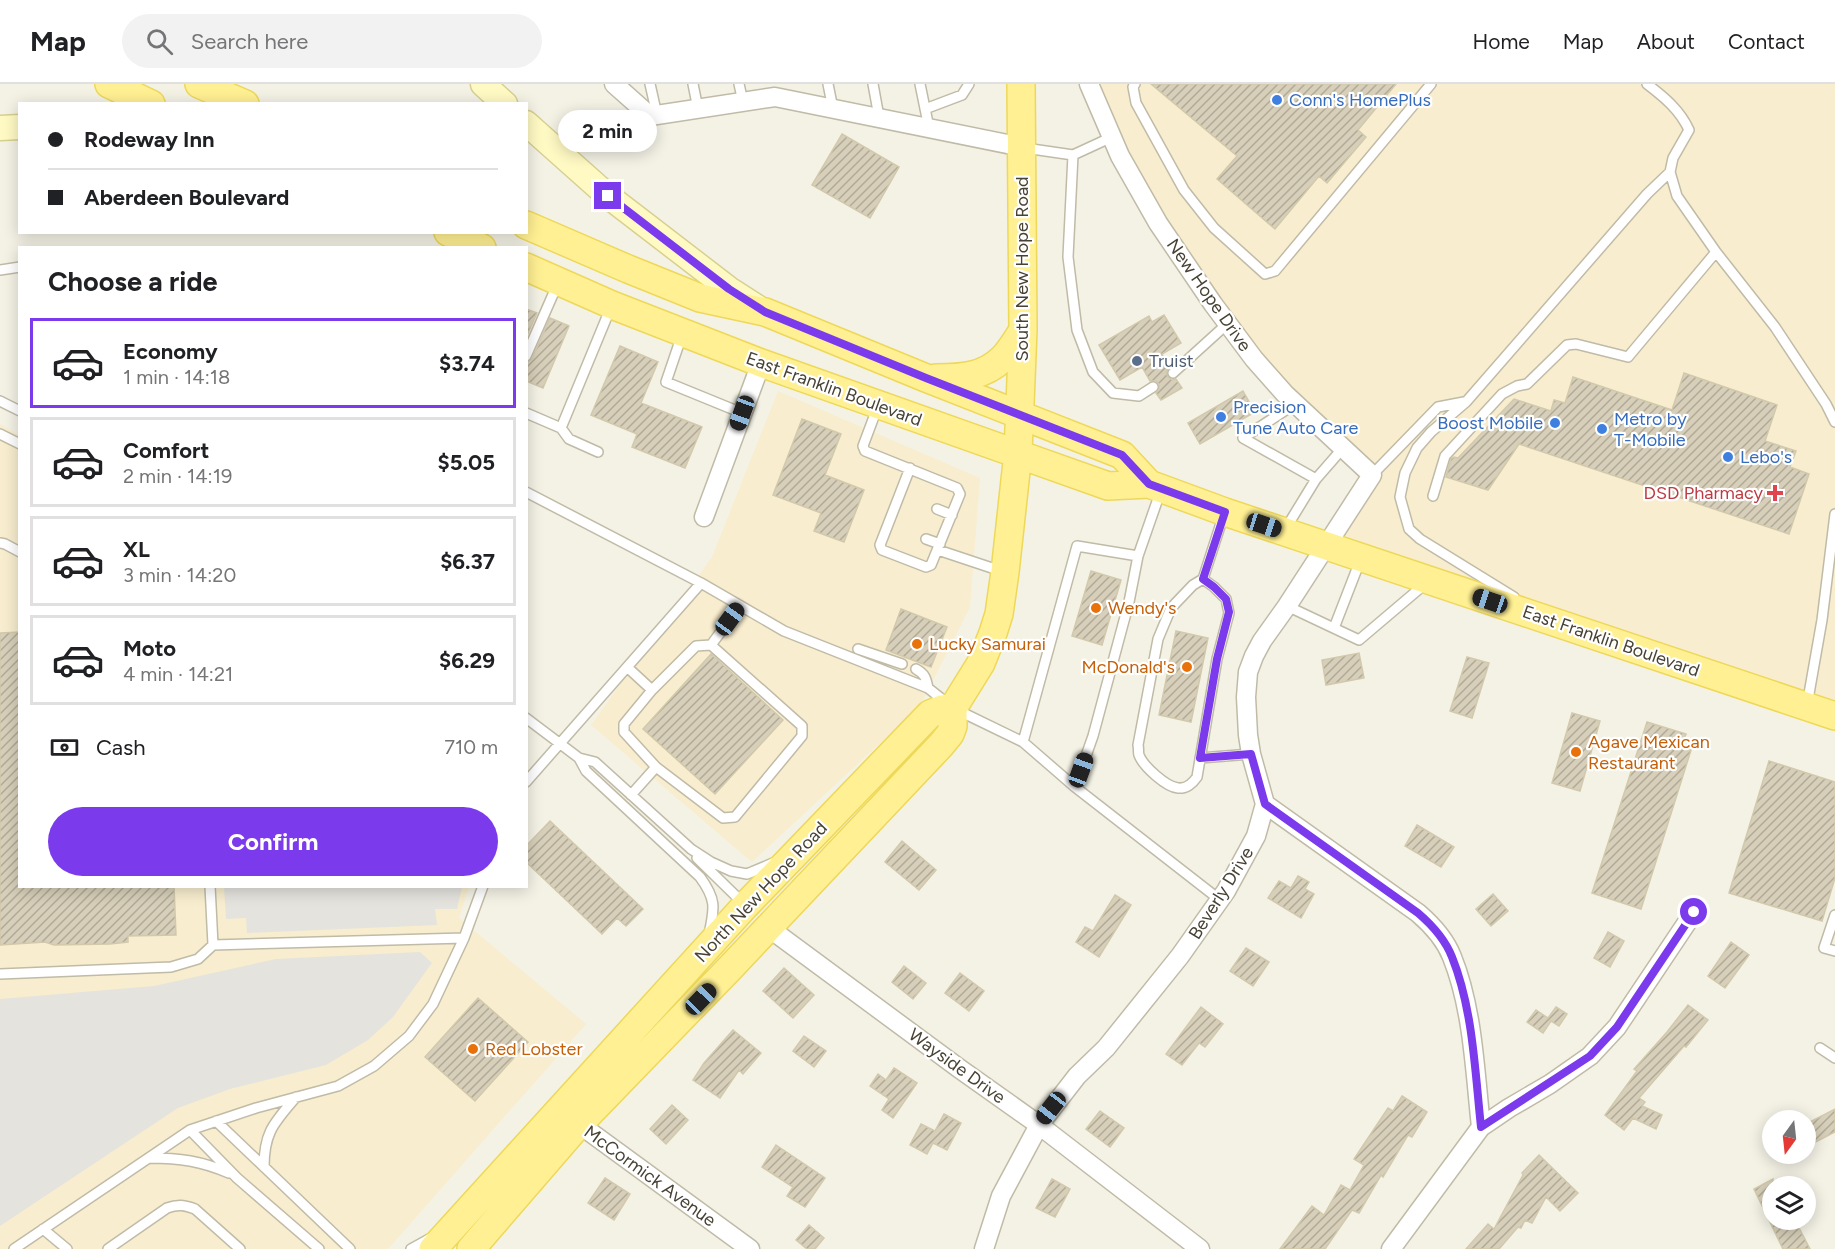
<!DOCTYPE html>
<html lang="en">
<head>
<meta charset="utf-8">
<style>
	body { margin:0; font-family:Figtree,sans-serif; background:#f2f2f2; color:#202124; height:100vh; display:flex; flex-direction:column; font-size:22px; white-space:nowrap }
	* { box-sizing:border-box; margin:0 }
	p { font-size:20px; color:#757577 }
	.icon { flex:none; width:33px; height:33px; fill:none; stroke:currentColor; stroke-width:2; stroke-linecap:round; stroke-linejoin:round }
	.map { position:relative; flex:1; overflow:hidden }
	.panel { position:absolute; left:18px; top:162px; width:510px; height:642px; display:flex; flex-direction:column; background:#fff; border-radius:0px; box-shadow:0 3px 15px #0003 }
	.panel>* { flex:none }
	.top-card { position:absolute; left:18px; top:18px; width:510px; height:132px; border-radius:0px; box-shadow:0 3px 15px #0003; display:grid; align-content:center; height:132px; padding:0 30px; background:#fff }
	.needle { width:39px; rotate:195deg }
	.fabs { position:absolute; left:1762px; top:1026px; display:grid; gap:12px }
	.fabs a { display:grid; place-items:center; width:54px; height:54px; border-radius:50%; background:#fff; box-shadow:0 3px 15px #0003; font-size:30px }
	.end { position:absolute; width:27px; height:27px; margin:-14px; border:8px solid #7c3aed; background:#fff; box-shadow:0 0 0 3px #fff }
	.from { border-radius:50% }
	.bubble { position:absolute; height:42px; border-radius:21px; background:#fff; box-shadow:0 3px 15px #0003; font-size:20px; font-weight:700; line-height:42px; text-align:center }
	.car { position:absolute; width:18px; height:36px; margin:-18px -9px; border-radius:8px; box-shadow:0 0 4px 2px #0007; background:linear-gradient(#222 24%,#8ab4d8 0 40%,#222 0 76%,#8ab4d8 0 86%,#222 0) }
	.top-card b { display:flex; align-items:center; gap:21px; height:57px; font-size:22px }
	.top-card b+b { border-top:2px solid #e0e0e0 }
	.top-card i { width:15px; height:15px; background:#202124 }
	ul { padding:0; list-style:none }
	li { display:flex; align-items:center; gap:18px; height:90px; margin:0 12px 9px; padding:0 18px; border:3px solid #e0e0e0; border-radius:0px }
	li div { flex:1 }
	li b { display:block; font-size:22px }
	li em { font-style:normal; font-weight:700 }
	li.selected { border-color:#7c3aed }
	li>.icon { width:54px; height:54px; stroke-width:1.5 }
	h2 { padding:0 30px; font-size:27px; line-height:72px }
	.pay { display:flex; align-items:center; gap:15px; height:66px; padding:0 30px; font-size:22px }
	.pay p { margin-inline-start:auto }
	.action { display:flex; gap:12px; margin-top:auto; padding:12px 30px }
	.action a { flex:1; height:69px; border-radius:36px; background:#7c3aed; color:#fff; font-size:24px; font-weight:700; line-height:69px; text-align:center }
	header { display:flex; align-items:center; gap:36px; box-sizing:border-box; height:84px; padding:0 30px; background:#fff; border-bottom:2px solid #e0e0e0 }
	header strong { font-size:28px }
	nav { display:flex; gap:33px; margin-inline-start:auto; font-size:21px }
	.search { width:420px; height:54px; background:#f2f2f2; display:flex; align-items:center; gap:15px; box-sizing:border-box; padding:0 21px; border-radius:33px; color:#757577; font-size:22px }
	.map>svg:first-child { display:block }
	.commercial { fill:#f8edce }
	.parking { fill:#e4e3de }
	.building { fill:url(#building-hatch); stroke:#d2c9ac; stroke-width:1.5 }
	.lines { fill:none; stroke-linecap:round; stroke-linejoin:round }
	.service-casing { stroke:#c0bba7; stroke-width:12 }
	.minor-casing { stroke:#c0bba7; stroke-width:21 }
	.secondary-casing { stroke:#d7d090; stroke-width:27 }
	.primary-casing { stroke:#eed859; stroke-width:30 }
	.service { stroke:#fff; stroke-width:9 }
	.minor { stroke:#fff; stroke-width:18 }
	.secondary { stroke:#fffac4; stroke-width:24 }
	.primary { stroke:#fff093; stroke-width:27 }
	.route { stroke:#7c3aed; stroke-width:8 }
	.shop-dot { fill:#3f7fe0; stroke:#fff; stroke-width:2 }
	.service-dot { fill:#5c6f8a; stroke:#fff; stroke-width:2 }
	.health-dot { fill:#e0444e; stroke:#fff; stroke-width:2 }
	.food-dot { fill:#e8710a; stroke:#fff; stroke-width:2 }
	.labels { text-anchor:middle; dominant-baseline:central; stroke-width:4.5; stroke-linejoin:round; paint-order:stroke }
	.shop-label { font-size:18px; fill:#366cbe; stroke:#fff; text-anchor:start }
	.street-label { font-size:18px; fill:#474234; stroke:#fff }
	.service-label { font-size:18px; fill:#4e5e75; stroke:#fff; text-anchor:start }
	.health-label { font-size:18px; fill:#be3a42; stroke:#fff; text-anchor:end }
	.food-label { font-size:18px; fill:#c56008; stroke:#fff; text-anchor:start }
</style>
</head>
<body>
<header>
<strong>Map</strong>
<div class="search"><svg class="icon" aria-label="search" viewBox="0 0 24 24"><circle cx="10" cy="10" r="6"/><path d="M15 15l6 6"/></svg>Search here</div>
<nav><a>Home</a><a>Map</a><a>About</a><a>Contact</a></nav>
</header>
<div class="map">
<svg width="1835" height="1165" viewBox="0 0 1835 1165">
	<defs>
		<pattern id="building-hatch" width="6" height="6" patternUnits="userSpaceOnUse" patternTransform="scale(1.5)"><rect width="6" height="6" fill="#d7cfb9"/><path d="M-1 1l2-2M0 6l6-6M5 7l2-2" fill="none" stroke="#b0aa97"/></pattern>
	</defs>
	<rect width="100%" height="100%" fill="#f4f2e5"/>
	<!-- commercial -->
	<path class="commercial" d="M1089 0H1835V632L1325 461 1372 391 1213 220Z
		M778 307 980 394 970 523 920 622 752 778 591 641 712 473Z
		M0 340 20 352V802L469 803 459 834 586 940 388 1165H0Z"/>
	<!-- parking -->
	<path class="parking" d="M224 803V802L462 803 457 825H435L437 841 247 849 246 834 226 835Z
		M420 868 432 879 393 933 368 956 326 981 230 1005 178 1024 0 1142V915L154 902 276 875Z"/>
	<!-- building -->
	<path class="building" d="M1151 0H1396L1358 46 1366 53 1327 99 1319 92 1275 145 1217 95 1237 72Z
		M842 50 899 83 870 134 812 101Z
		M526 225 537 229 526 254Z
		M1164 231 1181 259 1162 270 1169 283 1166 288 1168 293 1172 296 1176 295 1182 304 1161 316 1156 309 1159 306V300L1156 297H1150L1142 283 1120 296 1099 261 1149 232 1152 238Z
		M550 234 569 242 543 304 526 297V279L532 275Z
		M620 262 658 278 641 319 702 343 685 384 632 363 637 350 591 331Z
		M1684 289 1777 321 1765 357 1796 367 1790 383 1809 390 1789 450 1519 360 1488 406 1446 393 1451 375 1454 373 1458 374 1514 315 1551 327 1554 316 1565 319 1573 293 1672 326Z
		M1243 307 1255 328 1200 360 1188 339Z
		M802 335 841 350 825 391 864 406 844 458 814 447 821 429 773 411Z
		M1091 487 1121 496 1102 561 1072 552Z
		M901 525 947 543 931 583 886 566Z
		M1176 547 1208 554 1191 638 1159 631Z
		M20 548V802H174L176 851 128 852V858L110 860 54 861 45 858 0 861V549Z
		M1359 569 1364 594 1326 601 1322 576Z
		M711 570 783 636 715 710 643 645Z
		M1467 573 1489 579 1472 634 1450 627Z
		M1572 629 1600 637 1580 707 1552 699Z
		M1647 638 1686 650 1683 660 1692 663 1641 825 1592 809Z
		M1769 677 1835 698V794L1822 837 1729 809Z
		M550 737 643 825 626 842 617 834 602 850 526 778V762Z
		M1417 741 1454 763 1441 783 1405 762Z
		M902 757 936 786 919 806 885 778Z
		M1298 792 1309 798 1305 805 1314 810 1301 834 1268 814 1279 797 1291 804Z
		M1493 810 1508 827 1491 842 1476 825Z
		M1115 811 1131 821 1099 873 1076 858 1085 843 1093 847Z
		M1608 848 1624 857 1610 883 1594 874Z
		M1731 858 1749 871 1725 904 1708 892Z
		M1246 864 1269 878 1253 902 1230 887Z
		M904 882 926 899 913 915 892 898Z
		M784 884 814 911 793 934 763 907Z
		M960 889 984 907 969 927 945 909Z
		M478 914 528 958 475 1017 425 973Z
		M1688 921 1708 936 1686 963 1684 962 1639 1014 1645 1018 1642 1022 1662 1031 1656 1045 1633 1034 1624 1046 1605 1031 1637 987 1634 985 1667 948Z
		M1201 923 1223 940 1205 963 1199 959 1182 981 1166 970Z
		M1556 923 1567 930 1559 942 1551 937 1543 949 1527 938 1536 926 1548 934Z
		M733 946 761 969 743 990 739 986 720 1014 693 996 704 979Z
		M804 952 826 967 814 983 793 967Z
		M894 984 917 999 893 1034 882 1026 889 1015 870 1002 878 990 886 996Z
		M1402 1012 1427 1028 1412 1053 1408 1051 1383 1093 1381 1091 1359 1129 1352 1126 1325 1165H1280L1312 1122 1324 1131 1341 1101 1350 1106 1364 1081 1354 1075 1388 1024 1393 1027Z
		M672 1021 688 1036 666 1060 650 1045Z
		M1835 1025V1048L1806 1063V1040Z
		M1100 1027 1124 1044 1110 1063 1086 1045Z
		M944 1030 961 1039 947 1066 933 1059 927 1070 910 1061 921 1040 935 1047Z
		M776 1061 825 1094 805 1123 787 1112 793 1103 762 1083Z
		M1539 1071 1578 1109 1560 1127 1546 1113 1532 1139 1525 1136 1521 1144 1518 1143 1499 1165H1466L1488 1140 1494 1145 1523 1091 1522 1089Z
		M605 1094 630 1110 614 1136 588 1119Z
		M1052 1095 1070 1105 1055 1133 1036 1124Z
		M1773 1095V1136H1795L1810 1165H1783L1754 1105Z
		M809 1141 824 1154 815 1165H807L796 1156Z"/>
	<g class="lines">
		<!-- service casing -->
		<g class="service-casing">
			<path id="service" d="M650 0 657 31
				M693 0 698 25
				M739 0 743 18
				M828 0 833 25
				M873 0 879 33
				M920 0 929 44
				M1135 0 1133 3 1136 19 1184 106 1214 144 1265 190 1275 187 1431 0
				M925 25 962 11 969 0
				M1025 64 1073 71 1112 53
				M1073 71 1068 173 1077 246 1093 288 1113 309 1139 312 1153 303
				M1670 88 1677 112 1716 168 1775 243 1826 320 1835 338
				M0 186 20 183
				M682 251 666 298 742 329
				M526 272 558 199
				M1173 289 1227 240
				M0 317 20 327
				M878 322 863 362 865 367 957 404 960 410 931 481 926 483 882 466 880 461 910 384
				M526 329 561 344 611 223
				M561 344 569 355 598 368
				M0 350 20 360
				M1372 391 1438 323 1464 318
				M1316 395 1343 364
				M526 408 701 499
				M1433 412 1445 372 1502 310 1517 302 1527 300 1567 261 1576 260 1628 273 1716 168
				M937 425 952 431
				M1286 444 1316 395 1243 354 1295 320
				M926 455 940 460
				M0 459 5 460 20 468
				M938 466 1004 488
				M1203 495 1214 503 1226 515 1229 529 1217 575 1197 693C1193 699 1186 705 1178 704 1166 703 1143 682 1139 671 1138 668 1139 665 1138 661L1158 555 1171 524 1193 501 1203 495 1224 430
				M1514 513 1420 455 1409 445 1400 413 1405 389 1417 364 1431 348 1466 318 1647 110 1670 88 1673 74 1689 46C1680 26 1664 13 1647 0
				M1287 522 1359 556 1425 500
				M1334 544 1360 477
				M858 565 902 580
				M627 583 652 606 696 562 711 561
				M916 585C925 590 926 594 928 604
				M652 606 624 640V648L656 683
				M1807 621 1822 536 1835 430
				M526 634 579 674 586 687 700 793C716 815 715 823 709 850
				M1023 658 1077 462 1138 472
				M579 674 595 678 691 765 711 778 731 787 747 790 773 779
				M1200 674 1251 670
				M526 698 701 499 784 547 928 604 953 624 1023 658 1075 703 1093 652 1129 518 1138 472 1161 406
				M1075 703 1220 816
				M631 711 656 683 723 734 735 733 802 652V642L711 561 740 522
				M697 774 743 819
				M210 802 213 861 464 854
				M1835 831 1824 864 1835 867
				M0 890 171 883 198 875 213 861
				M1820 964 1835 974
				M216 1037 350 1165
				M190 1046 237 1094 319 1165
				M149 1074C180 1074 201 1077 229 1089
				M264 1083C264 1048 274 1039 296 1013
				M43 1145 67 1165
				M14 1165 190 1046 256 1024 338 1002 374 982 409 952 433 920 464 854 483 802
				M108 1165 167 1124C178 1120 185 1121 195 1125L240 1165
				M411 1165 431 1154"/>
		</g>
		<!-- minor casing -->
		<g class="minor-casing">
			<path id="minor" d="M614 0 650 32 775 13 1022 63
				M704 433 761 279
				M1265 720 1418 829C1432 841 1445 855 1452 873 1473 925 1475 988 1481 1043
				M769 844 960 985 1039 1041 1200 1165
				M579 1040 750 1165
				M984 1165 1001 1112 1039 1041 1077 992 1106 964 1180 872 1226 807 1256 752 1265 720 1251 670 1248 651 1246 613 1248 588 1254 572 1262 557 1287 522 1372 391 1285 310 1254 275 1213 220 1158 139 1120 72 1089 0
				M1391 1165 1481 1043 1509 1024 1550 1000 1590 972 1617 943 1694 828"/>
		</g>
		<!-- secondary casing -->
		<g class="secondary-casing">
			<path id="secondary" d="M483 0 505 20
				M526 39 608 112 729 205 760 225
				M0 44 20 43"/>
		</g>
		<!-- primary casing -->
		<g class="primary-casing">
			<path id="primary" d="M109 0 151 20
				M199 0 245 20
				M526 141 628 185 700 214 765 228 926 294 1122 371 1149 400
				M448 148 482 164
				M526 183 612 221 761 279 1108 402 1149 400 1225 428 1835 632
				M936 294C961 294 984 293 1003 274 1011 266 1017 255 1023 246
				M433 1165 745 822 930 630 942 625 953 624
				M471 1165 579 1040 731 883 941 661 950 650 953 642V624L981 579 993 549 999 530 1005 488 1018 369 1023 246 1021 0"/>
		</g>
		<!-- service -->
		<use href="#service" class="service"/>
		<!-- minor -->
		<use href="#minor" class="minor"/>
		<!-- secondary -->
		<use href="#secondary" class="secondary"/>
		<!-- primary -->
		<use href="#primary" class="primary"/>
	</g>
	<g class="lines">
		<!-- route -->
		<path class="route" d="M608 112 729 205 765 228 926 294 1122 371 1149 400 1225 428 1203 495 1214 503 1226 515 1229 528 1217 575 1200 674 1251 670 1265 720 1418 829C1432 841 1445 855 1452 873 1473 925 1475 988 1481 1043L1590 972 1617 943 1694 828"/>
	</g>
	<!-- markers -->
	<g class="shop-dot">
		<circle cx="1277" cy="16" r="6"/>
		<circle cx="1221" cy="333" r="6"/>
		<circle cx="1555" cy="339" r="6"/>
		<circle cx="1602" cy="345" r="6"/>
		<circle cx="1728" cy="373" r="6"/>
	</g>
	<circle class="service-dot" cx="1137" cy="277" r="6"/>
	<path class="health-dot" d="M1772 400h6v6h6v6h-6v6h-6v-6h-6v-6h6z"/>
	<g class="food-dot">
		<circle cx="1096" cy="524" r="6"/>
		<circle cx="917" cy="560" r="6"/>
		<circle cx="1187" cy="583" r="6"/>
		<circle cx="1576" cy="668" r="6"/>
		<circle cx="473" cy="965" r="6"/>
	</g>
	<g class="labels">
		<!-- shop labels -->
		<g class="shop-label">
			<text x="1289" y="16">Conn's HomePlus</text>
			<text x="1233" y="323">Precision<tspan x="1233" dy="21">Tune Auto Care</tspan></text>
			<text x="1614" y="335">Metro by<tspan x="1614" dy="21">T-Mobile</tspan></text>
			<text x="1543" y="339" text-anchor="end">Boost Mobile</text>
			<text x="1740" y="373">Lebo's</text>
		</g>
		<!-- street labels -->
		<g class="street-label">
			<text transform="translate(1022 185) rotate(-90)">South New Hope Road</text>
			<text transform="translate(1209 211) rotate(55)">New Hope Drive</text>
			<text transform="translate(834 305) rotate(20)">East Franklin Boulevard</text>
			<text transform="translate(1611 557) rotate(19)">East Franklin Boulevard</text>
			<text transform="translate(761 808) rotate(-47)">North New Hope Road</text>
			<text transform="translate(1221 809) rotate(-58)">Beverly Drive</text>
			<text transform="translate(957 982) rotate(36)">Wayside Drive</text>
			<text transform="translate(650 1092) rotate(36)">McCormick Avenue</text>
		</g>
		<!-- service labels -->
		<g class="service-label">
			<text x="1149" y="277">Truist</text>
		</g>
		<!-- health labels -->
		<g class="health-label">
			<text x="1763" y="409">DSD Pharmacy</text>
		</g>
		<!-- food labels -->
		<g class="food-label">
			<text x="1108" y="524">Wendy's</text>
			<text x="929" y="560">Lucky Samurai</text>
			<text x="1175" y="583" text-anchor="end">McDonald's</text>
			<text x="1588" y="658">Agave Mexican<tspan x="1588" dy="21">Restaurant</tspan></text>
			<text x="485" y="965">Red Lobster</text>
		</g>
	</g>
</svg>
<div class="fabs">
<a><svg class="needle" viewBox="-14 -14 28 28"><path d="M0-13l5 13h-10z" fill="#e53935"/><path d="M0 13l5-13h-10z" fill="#757577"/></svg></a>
<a><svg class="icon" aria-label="layers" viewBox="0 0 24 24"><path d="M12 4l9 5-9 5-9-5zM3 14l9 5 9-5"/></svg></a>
</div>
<i class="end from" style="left:1694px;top:828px"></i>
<i class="end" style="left:608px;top:112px"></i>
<div class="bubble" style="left:558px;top:26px;width:99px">2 min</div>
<i class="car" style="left:742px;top:329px;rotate:200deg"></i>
<i class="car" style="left:1264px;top:441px;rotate:108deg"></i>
<i class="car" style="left:1490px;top:517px;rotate:289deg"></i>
<i class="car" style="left:730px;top:535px;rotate:36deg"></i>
<i class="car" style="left:1081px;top:686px;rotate:20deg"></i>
<i class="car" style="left:701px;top:915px;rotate:44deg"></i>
<i class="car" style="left:1051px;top:1024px;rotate:218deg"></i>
<div class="top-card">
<b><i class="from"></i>Rodeway Inn</b>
<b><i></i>Aberdeen Boulevard</b>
</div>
<section class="panel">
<h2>Choose a ride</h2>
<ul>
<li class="selected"><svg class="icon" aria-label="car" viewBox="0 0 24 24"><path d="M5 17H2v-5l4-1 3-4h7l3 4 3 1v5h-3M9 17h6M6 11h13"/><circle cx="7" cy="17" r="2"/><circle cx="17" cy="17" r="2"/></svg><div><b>Economy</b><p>1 min · 14:18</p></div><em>$3.74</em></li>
<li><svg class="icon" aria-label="car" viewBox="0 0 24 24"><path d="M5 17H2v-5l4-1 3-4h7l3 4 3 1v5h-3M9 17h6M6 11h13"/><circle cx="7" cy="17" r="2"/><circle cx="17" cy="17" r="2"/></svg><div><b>Comfort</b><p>2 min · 14:19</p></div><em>$5.05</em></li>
<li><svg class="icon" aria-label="car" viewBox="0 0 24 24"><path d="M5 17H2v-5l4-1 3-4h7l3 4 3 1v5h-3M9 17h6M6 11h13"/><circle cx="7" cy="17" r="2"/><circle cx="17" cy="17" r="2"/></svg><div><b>XL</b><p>3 min · 14:20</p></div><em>$6.37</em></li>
<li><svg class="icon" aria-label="car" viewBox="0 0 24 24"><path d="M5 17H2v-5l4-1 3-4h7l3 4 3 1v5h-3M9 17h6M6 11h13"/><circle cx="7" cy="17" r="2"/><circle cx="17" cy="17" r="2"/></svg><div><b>Moto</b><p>4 min · 14:21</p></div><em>$6.29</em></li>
</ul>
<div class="pay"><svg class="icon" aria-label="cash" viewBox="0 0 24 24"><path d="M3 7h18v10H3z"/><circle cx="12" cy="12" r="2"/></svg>Cash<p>710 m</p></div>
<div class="action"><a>Confirm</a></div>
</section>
</div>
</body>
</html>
